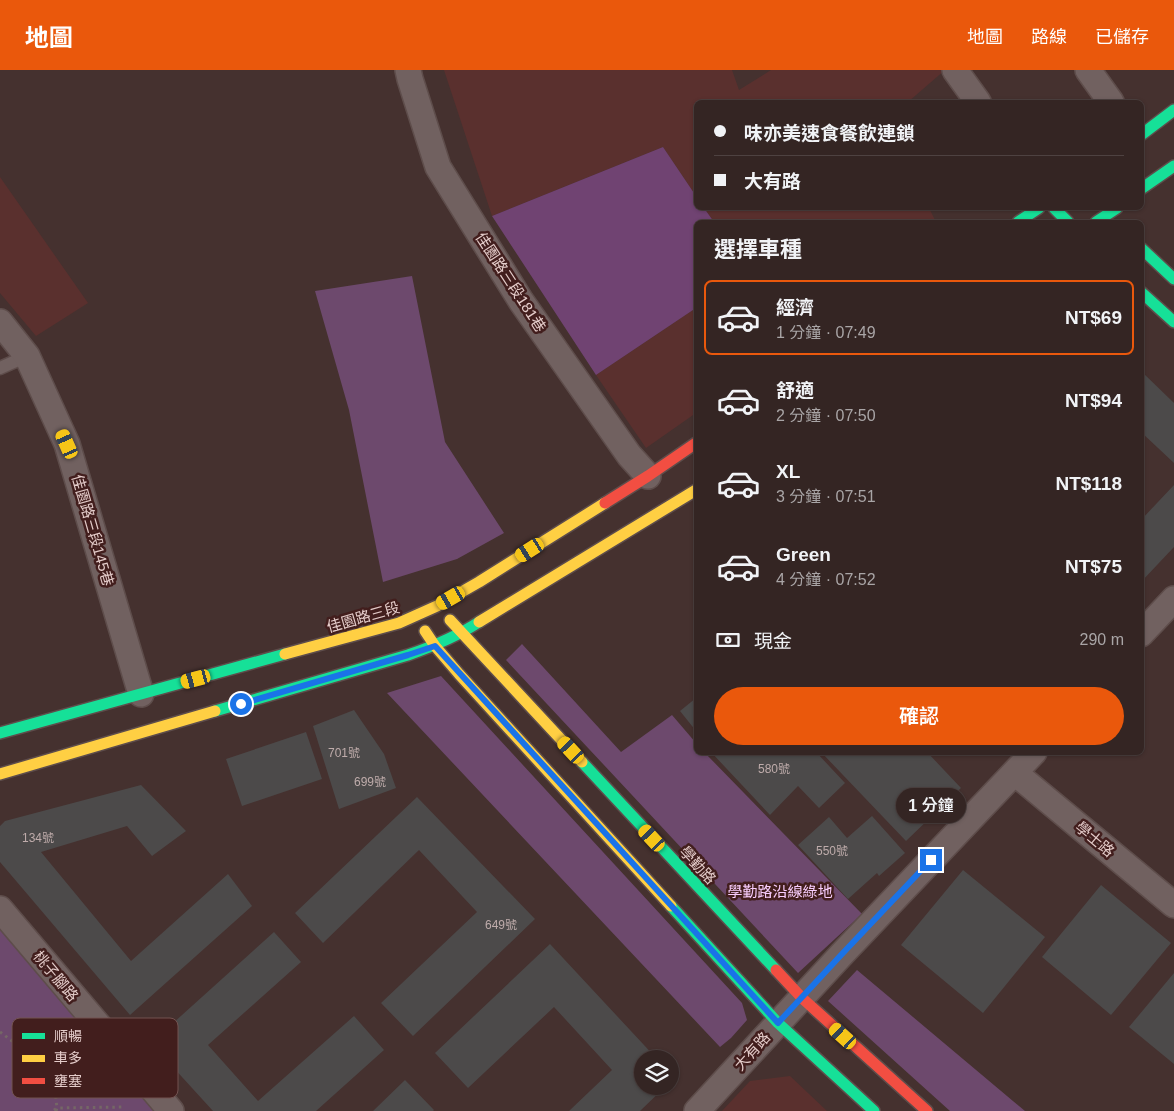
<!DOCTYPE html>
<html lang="zh-TW">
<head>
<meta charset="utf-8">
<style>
	body { margin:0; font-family:Arial,"Noto Sans TC",sans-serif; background:#3c2d2b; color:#f1f3f6; height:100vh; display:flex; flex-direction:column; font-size:19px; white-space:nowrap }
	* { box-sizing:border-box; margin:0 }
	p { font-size:16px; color:#a9a5a6 }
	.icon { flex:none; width:28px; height:28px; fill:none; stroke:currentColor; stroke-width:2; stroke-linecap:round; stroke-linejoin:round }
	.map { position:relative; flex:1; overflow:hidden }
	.side { position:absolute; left:694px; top:150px; width:450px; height:535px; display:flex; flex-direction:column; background:#342523; border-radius:8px; box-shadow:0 1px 4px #0004,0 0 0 1px #4e4241 }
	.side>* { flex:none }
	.hud { position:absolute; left:694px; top:30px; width:450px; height:110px; border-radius:8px; box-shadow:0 1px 4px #0004,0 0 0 1px #4e4241; display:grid; align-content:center; height:110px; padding:0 20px; background:#342523 }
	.tools { position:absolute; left:634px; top:980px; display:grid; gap:10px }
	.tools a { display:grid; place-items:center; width:45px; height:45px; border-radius:50%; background:#342523; box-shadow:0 1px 4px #0004,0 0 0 1px #4e4241; font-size:25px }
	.end { position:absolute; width:22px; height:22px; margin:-11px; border:6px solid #1a73e8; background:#fff; box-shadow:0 0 0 2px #fff }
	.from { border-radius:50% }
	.bubble { position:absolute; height:35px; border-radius:18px; background:#342523; box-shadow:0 1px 4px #0004,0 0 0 1px #4e4241; font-size:16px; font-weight:600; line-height:35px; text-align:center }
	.car { position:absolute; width:15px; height:30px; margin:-15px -8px; border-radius:6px; box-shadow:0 0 4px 1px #0007; background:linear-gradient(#f5c518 24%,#345 0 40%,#f5c518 0 76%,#345 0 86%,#f5c518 0) }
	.hud b { display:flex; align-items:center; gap:18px; height:48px; font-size:19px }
	.hud b+b { border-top:1px solid #4e4241 }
	.hud i { width:12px; height:12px; background:#f1f3f6 }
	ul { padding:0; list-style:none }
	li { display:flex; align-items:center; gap:15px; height:75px; margin:0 10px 8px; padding:0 10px; border:2px solid transparent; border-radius:8px }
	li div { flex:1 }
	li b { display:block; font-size:19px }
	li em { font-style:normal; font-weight:600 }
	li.selected { border-color:#ea580c }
	li>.icon { width:45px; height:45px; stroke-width:1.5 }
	h2 { padding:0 20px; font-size:22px; line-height:60px }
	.pay { display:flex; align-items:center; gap:12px; height:55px; padding:0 20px; font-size:19px }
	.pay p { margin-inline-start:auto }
	.primary-button { display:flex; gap:10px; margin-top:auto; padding:10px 20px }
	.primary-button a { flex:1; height:58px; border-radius:30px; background:#ea580c; color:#fff; font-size:20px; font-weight:600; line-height:58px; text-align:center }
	header { display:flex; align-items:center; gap:30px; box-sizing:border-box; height:70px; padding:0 25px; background:#ea580c; color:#fff }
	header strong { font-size:24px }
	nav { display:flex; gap:28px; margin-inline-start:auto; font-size:18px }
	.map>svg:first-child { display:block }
	.built { fill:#5a302e }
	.green { fill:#6d496d }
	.forest { fill:#704372 }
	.building { fill:#4c4a4a }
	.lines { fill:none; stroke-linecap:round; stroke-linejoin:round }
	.lane-casing { stroke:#5e4d4b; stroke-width:15 }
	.street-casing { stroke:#5e4d4b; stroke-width:28 }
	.fast-casing { stroke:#5e4d4b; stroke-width:14 }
	.slow-casing { stroke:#5e4d4b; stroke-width:14 }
	.jam-casing { stroke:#5e4d4b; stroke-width:14 }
	.path { stroke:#756766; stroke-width:3; stroke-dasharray:2.5 4; stroke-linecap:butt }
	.lane { stroke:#716160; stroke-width:12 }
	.street { stroke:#716160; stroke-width:25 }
	.fast { stroke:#16e098; stroke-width:11 }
	.slow { stroke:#ffcf43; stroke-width:11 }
	.jam { stroke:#f24e42; stroke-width:11 }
	.route { stroke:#1a73e8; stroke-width:6 }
	.labels { text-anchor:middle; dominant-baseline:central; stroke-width:5; stroke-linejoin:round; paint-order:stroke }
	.number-label { font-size:12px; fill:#bfacab }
	.street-label { font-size:15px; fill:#e5cdcb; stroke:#421e1d }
	.park-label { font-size:15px; fill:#f7ccfc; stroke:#421e1d }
	.key { fill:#421e1d; stroke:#735351; stroke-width:1 }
	.key-label { font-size:14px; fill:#e5cdcb }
</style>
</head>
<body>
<header>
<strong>地圖</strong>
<nav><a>地圖</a><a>路線</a><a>已儲存</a></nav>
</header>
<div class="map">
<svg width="1174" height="1041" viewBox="0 0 1174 1041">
	<rect width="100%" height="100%" fill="#45312f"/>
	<!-- built -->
	<path class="built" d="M444 0H732L739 20 771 0H945L908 32H696V126L663 77 492 146Z
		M0 107 88 233 36 266 0 223Z
		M704 138H929L936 152H714Z
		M696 238V343L646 378 596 305Z
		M790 1006 827 1041H722L750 1011Z"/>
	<!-- green -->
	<path class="green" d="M412 206 445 372 504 463 457 489 383 512 349 340 315 221Z
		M522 574 621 682 672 645 696 673V682L705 683 862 844 798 903 506 590Z
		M441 606 742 933 747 950 731 968 720 977 387 623Z
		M0 857 168 1041H0Z
		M857 900 1025 1041H950L828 931Z"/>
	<!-- forest -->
	<path class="forest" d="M663 77 696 126V138H704L714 152H696V238L596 305 492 146Z"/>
	<!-- building -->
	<path class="building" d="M1141 301 1174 333V393L1141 362Z
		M1174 415V477L1141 512V450Z
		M696 628V661L680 641Z
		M354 640 384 684 396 718 339 739 313 656Z
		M306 662 322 709 242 736 226 689Z
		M711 682H816L845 713 819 738 798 716 770 745Z
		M821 682H927L961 718 906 771Z
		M141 715 186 761 152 786 127 756 41 782 131 891 228 804 252 836 130 945 0 792V756L5 751Z
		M417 727 535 849 413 966 381 933 477 842 419 780 323 873 295 843Z
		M872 746 905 783 879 806 877 803 848 829 798 775 829 747 847 768Z
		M963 800 1045 867 983 943 901 875Z
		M1101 815 1171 873 1111 945 1042 887Z
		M274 862 301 892 208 975 258 1031 354 946 384 980 316 1041H213L151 973Z
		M550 874 657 989H642V1016H666L640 1041H569L612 1000 554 937 468 1018 435 983Z
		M1174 903V994L1129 957Z
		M405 1010 434 1040 433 1041H373Z"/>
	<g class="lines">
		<!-- lane casing -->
		<g class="lane-casing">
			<path id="lane" d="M0 298 27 286"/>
		</g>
		<!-- street casing -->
		<g class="street-casing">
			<path id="street" d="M408 0 410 9 438 97 521 231 629 385 648 406
				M955 0 978 32
				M1088 0 1111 32
				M0 252 27 286 67 374 141 624
				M1141 564 1174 529
				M1015 703 1174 835
				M0 839 171 1041
				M697 1041 842 884 1034 682"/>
		</g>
		<!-- fast casing -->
		<g class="fast-casing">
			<path id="fast" d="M1141 65 1174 40
				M1141 119 1174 96
				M1054 138 1068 152
				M1018 152 1039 138
				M1096 152 1117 138
				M1141 178 1174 209
				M1141 222 1174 252
				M215 641 408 585C434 576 456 567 479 552
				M0 663 285 584
				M582 692 776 900
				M671 836 778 953 874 1041"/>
		</g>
		<!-- slow casing -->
		<g class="slow-casing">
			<path id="slow" d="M450 550 582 692
				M479 552 696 420
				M425 561 435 576 459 604 671 836
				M285 584 399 553 437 536 479 512 605 433
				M0 704 215 641"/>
		</g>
		<!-- jam casing -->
		<g class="jam-casing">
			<path id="jam" d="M605 433 648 406 696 373
				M776 900 802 928 927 1041"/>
		</g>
		<!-- path -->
		<path class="path" d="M0 962 23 979 54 1012
			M23 1014 54 1012 57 1038 53 1041
			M56 1041 57 1038 124 1037"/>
		<!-- lane -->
		<use href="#lane" class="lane"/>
		<!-- street -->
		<use href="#street" class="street"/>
		<!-- fast -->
		<use href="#fast" class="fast"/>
		<!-- slow -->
		<use href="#slow" class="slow"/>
		<!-- jam -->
		<use href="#jam" class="jam"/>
	</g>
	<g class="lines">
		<!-- route -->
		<path class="route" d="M241 634 408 585 435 576 778 953 842 884 931 790"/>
	</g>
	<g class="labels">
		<!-- number labels -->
		<g class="number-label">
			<text x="344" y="683">701號</text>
			<text x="774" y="699">580號</text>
			<text x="370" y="712">699號</text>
			<text x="38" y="768">134號</text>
			<text x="832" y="781">550號</text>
			<text x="501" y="855">649號</text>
		</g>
		<!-- street labels -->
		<g class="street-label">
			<text transform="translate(511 212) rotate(57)">佳園路三段181巷</text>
			<text transform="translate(93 460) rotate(74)">佳園路三段145巷</text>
			<text transform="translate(363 547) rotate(-16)">佳園路三段</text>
			<text transform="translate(1095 769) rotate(40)">學士路</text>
			<text transform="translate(698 795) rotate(47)">學勤路</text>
			<text transform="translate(56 906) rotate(50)">桃子腳路</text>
			<text transform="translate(752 981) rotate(-48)">大有路</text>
		</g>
		<!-- park labels -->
		<g class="park-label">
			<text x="780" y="821">學勤路沿線綠地</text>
		</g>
	</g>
	<!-- legend -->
	<rect x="12" y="948" width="166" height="80" rx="8" class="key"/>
	<rect x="22" y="963" width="23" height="6" fill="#16e098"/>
	<rect x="22" y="985" width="23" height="7" fill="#ffcf43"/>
	<rect x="22" y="1008" width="23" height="6" fill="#f24e42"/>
	<g class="key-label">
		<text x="54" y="971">順暢</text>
		<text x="54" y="993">車多</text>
		<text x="54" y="1016">壅塞</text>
	</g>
</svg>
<div class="tools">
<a><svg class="icon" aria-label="layers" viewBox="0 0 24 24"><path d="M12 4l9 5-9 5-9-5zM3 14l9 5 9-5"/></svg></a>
</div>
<i class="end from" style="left:241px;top:634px"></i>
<i class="end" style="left:931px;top:790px"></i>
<div class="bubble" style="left:896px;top:718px;width:70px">1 分鐘</div>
<i class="car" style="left:67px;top:374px;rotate:336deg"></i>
<i class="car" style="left:530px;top:480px;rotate:238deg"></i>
<i class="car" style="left:451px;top:528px;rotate:240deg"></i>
<i class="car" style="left:196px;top:609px;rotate:255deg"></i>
<i class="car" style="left:571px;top:680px;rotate:317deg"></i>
<i class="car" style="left:652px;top:768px;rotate:317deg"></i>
<i class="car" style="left:843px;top:966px;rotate:312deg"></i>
<div class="hud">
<b><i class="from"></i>味亦美速食餐飲連鎖</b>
<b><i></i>大有路</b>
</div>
<section class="side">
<h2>選擇車種</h2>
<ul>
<li class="selected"><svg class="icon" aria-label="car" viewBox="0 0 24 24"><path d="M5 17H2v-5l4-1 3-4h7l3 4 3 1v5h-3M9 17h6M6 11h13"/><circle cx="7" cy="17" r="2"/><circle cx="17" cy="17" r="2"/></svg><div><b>經濟</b><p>1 分鐘 · 07:49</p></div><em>NT$69</em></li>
<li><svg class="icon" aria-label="car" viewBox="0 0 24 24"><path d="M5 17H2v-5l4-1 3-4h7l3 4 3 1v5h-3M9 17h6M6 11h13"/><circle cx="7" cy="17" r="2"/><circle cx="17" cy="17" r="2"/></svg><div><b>舒適</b><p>2 分鐘 · 07:50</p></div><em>NT$94</em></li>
<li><svg class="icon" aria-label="car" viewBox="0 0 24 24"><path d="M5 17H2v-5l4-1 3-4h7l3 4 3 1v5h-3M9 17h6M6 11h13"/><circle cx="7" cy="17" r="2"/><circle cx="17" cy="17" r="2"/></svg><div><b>XL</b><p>3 分鐘 · 07:51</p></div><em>NT$118</em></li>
<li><svg class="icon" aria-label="car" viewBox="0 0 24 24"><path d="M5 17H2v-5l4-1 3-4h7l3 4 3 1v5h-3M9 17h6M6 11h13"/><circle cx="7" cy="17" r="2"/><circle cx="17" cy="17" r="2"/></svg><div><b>Green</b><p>4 分鐘 · 07:52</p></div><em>NT$75</em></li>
</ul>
<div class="pay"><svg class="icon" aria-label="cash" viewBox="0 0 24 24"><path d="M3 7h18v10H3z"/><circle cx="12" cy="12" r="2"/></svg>現金<p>290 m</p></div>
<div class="primary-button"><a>確認</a></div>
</section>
</div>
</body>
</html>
